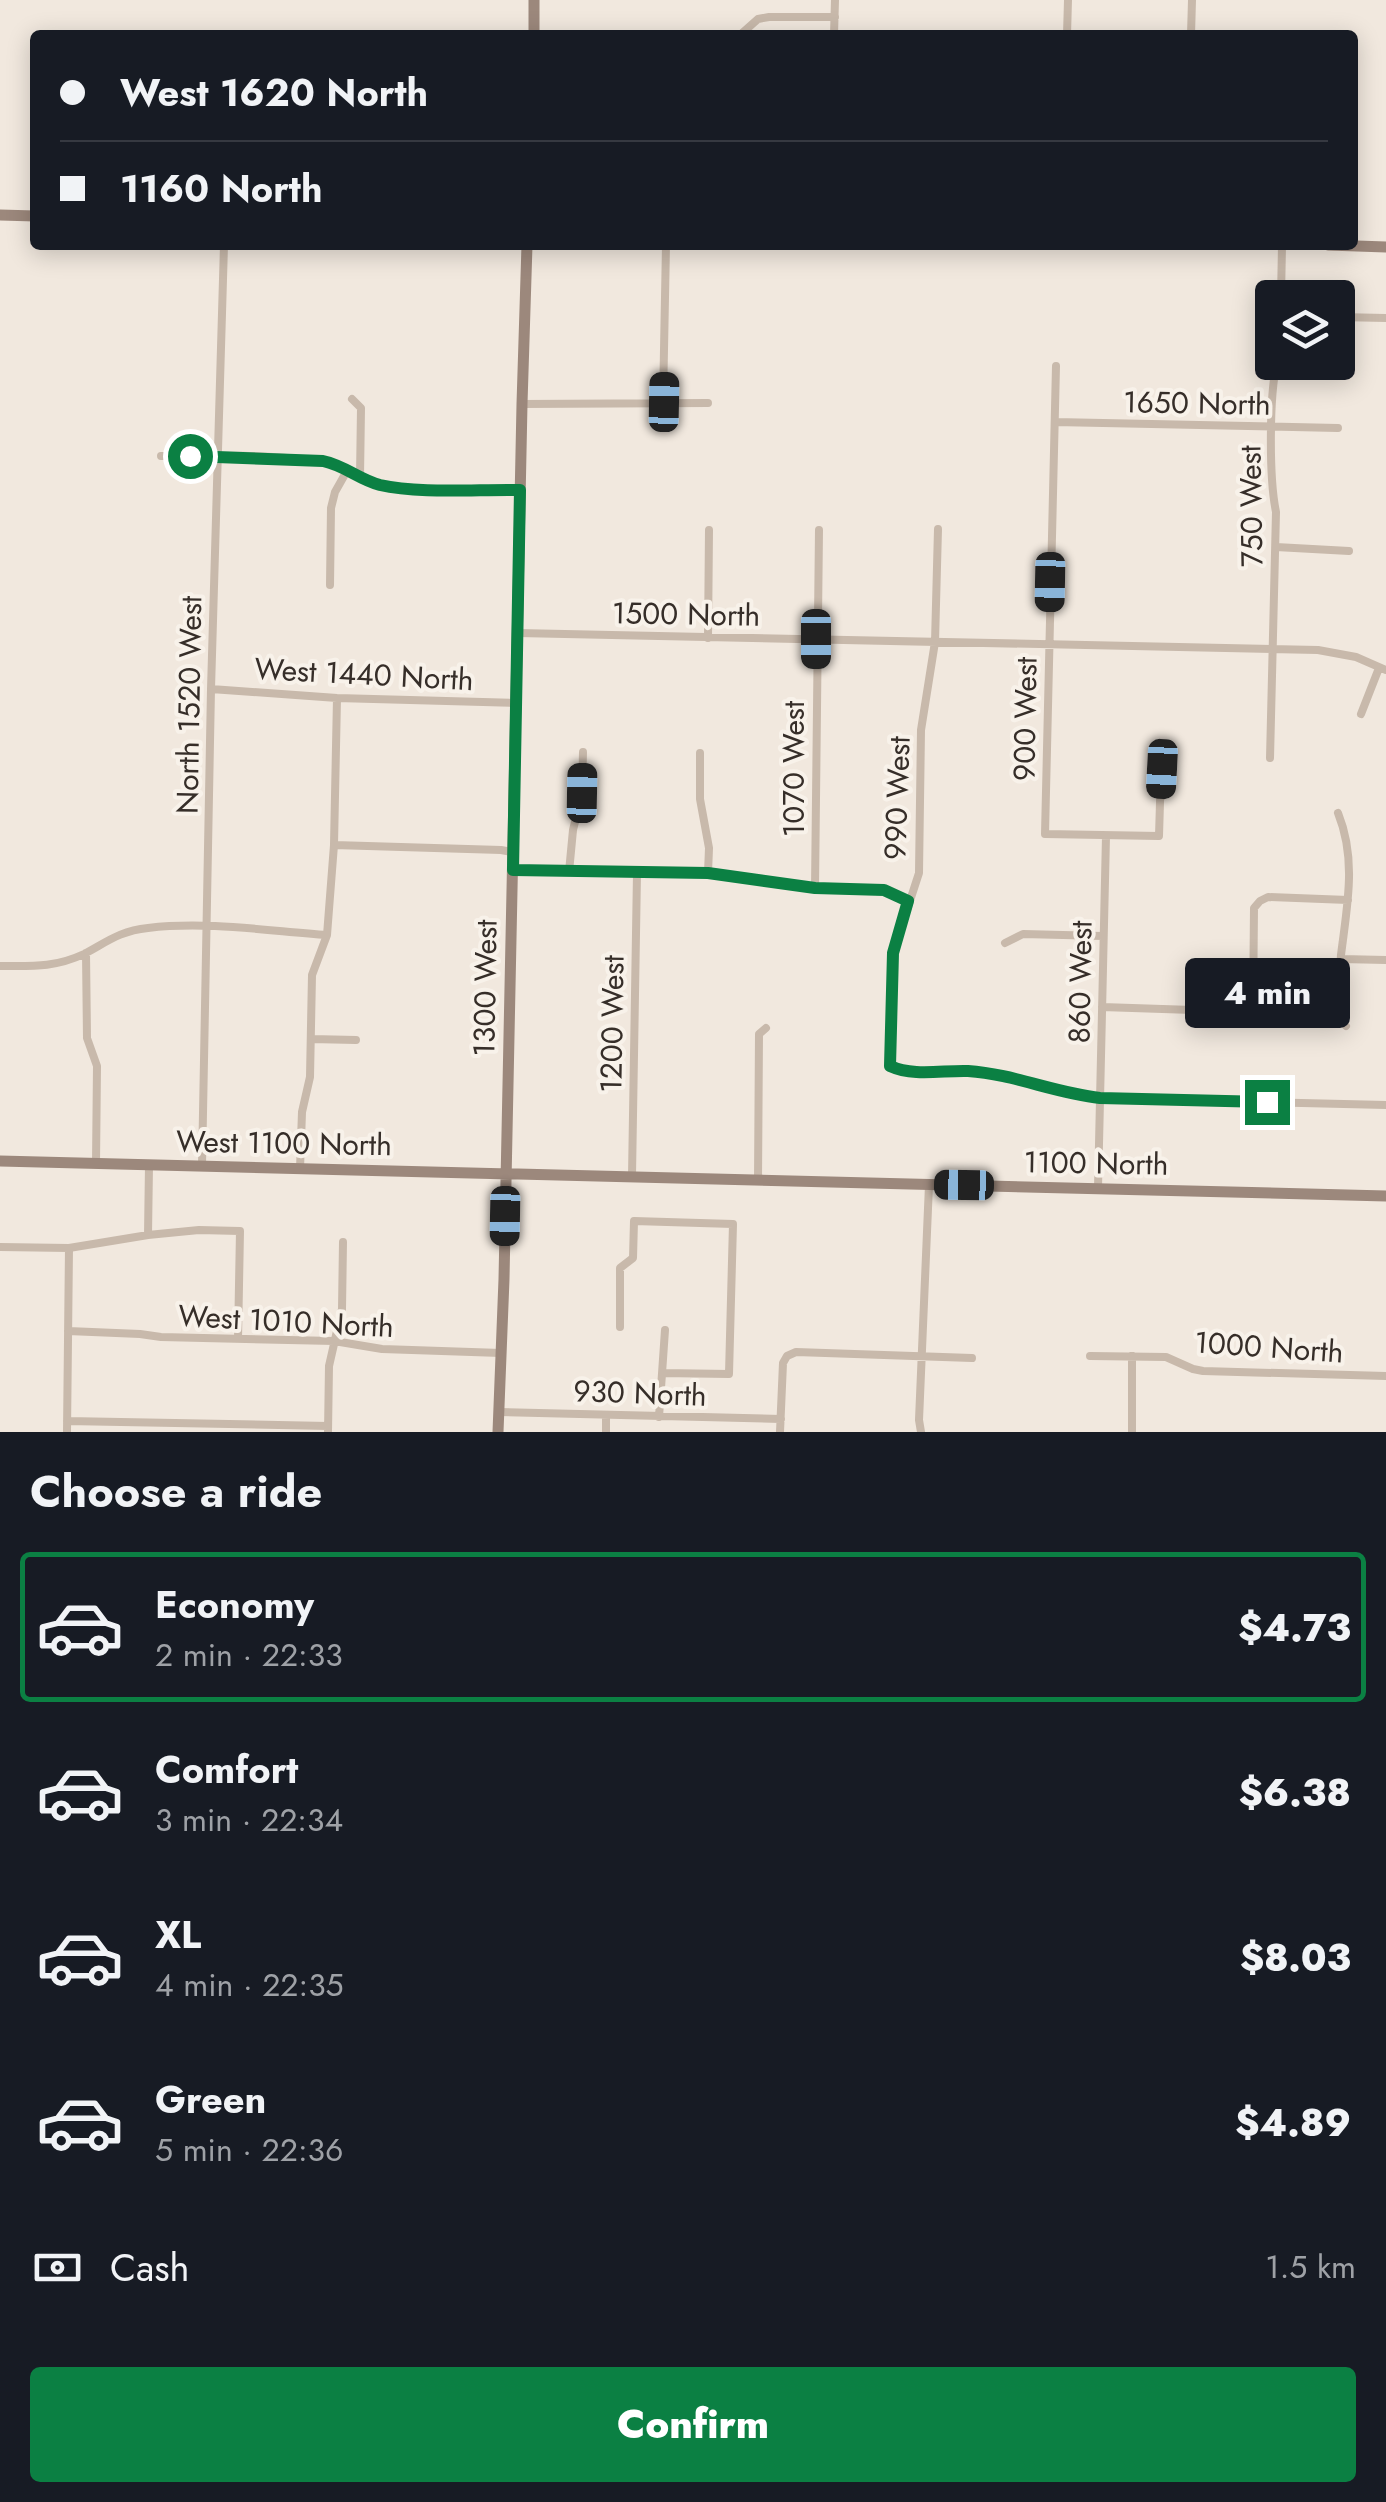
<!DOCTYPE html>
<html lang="en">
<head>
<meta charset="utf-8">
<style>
	body { margin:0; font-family:Jost,sans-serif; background:#20242c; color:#f1f3f6; height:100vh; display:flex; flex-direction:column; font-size:38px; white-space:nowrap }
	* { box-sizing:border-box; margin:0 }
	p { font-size:32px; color:#9ea1a6 }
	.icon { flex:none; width:55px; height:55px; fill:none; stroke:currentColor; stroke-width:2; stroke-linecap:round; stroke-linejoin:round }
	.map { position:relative; height:1432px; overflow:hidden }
	.details { display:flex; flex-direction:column; background:#171b24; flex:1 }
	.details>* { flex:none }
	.banner { position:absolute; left:30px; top:30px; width:1328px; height:220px; border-radius:10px; box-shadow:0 5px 25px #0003; display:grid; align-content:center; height:220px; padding:0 30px; background:#171b24 }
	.fabs { position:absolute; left:1255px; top:280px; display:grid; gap:20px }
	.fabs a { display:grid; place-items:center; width:100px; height:100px; border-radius:10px; background:#171b24; box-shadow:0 5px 25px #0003; font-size:50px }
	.end { position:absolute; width:45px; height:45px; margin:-22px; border:12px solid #0b8043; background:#fff; box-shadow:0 0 0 5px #fff }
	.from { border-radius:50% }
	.bubble { position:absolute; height:70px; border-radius:10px; background:#171b24; box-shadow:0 5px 25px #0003; font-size:32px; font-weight:800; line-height:70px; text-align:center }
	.car { position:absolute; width:30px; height:60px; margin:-30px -15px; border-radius:12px; box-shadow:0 0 8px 2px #0007; background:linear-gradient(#222 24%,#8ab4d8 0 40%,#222 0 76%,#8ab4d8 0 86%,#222 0) }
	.banner b { display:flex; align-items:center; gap:35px; height:95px; font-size:38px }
	.banner b+b { border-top:2px solid #363941 }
	.banner i { width:25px; height:25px; background:#f1f3f6 }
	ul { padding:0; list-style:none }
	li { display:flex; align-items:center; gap:30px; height:150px; margin:0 20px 15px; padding:0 10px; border:5px solid transparent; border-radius:10px }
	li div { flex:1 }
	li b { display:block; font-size:38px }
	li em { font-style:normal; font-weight:800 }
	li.on { border-color:#0b8043 }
	li>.icon { width:90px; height:90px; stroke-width:1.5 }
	h2 { padding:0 30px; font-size:45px; line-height:120px }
	.pay { display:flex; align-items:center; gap:25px; height:110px; padding:0 30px; font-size:38px }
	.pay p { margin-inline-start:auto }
	.cta { display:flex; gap:20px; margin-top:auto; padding:20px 30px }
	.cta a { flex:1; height:115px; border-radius:10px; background:#0b8043; color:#fff; font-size:40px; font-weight:800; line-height:115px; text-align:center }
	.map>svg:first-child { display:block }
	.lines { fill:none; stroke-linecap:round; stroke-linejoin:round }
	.street { stroke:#c8b9ab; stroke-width:8 }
	.secondary { stroke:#9c887c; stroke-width:11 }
	.route { stroke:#0b8043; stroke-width:12 }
	.labels { text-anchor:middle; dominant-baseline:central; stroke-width:8; stroke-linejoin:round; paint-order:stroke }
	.street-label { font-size:30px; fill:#362e29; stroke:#f8f2ea }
</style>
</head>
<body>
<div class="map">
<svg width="1386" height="1432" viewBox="0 0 1386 1432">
	<rect width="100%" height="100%" fill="#f1e8de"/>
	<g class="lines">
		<!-- street -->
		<path class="street" d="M740 35 758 19 769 17H835
			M834 35 835 0
			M1067 35 1068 0
			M1191 35 1192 0
			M1281 298 1282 245
			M1338 317 1386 318
			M1056 366 1045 834 1159 836 1161 769
			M352 399 361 408 360 477
			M663 402 666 245
			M522 404 708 403
			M1055 422 1338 428
			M161 456C215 455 271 454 324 462 346 465 360 480 381 485 422 494 478 489 520 490
			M938 529 935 642 921 730 919 873 893 953 890 1066C914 1077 943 1070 968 1071 1013 1074 1055 1093 1100 1098L1386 1105
			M1276 547 1349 551
			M330 585 331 508 335 492 348 469
			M518 633 1318 650 1356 657 1386 670
			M708 638 709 530
			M211 689 337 698 516 703
			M1361 714 1379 668
			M700 753V799L709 848 708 873
			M1270 758 1276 512C1269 478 1269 396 1277 362
			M1338 813C1357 860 1347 906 1341 955 1339 976 1340 997 1340 1019L1346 1026
			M334 845 501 850 512 852
			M513 870 708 873 815 888 884 891 908 901
			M569 872 573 830 582 793 583 752
			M815 888 819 530
			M1005 943 1023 934 1103 936
			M86 953 87 1038 97 1066 96 1163
			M1341 959 1386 960
			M0 966C31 966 54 968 84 954 107 942 119 931 148 928 207 921 269 931 327 935
			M1102 1007 1253 1012 1254 908 1260 901 1268 897 1348 900
			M311 1039 356 1040
			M202 1166 211 689 224 245
			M300 1169 302 1112 310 1077 312 975 327 935 334 845 337 698
			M632 1176 637 873
			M758 1180 759 1034 766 1028
			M1098 1188 1106 836
			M148 1235 149 1165
			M0 1247 69 1248 148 1235 199 1230 240 1231 238 1339
			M620 1327V1268L633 1258 634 1221 733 1224 729 1374 662 1373
			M68 1331 140 1334 161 1337 334 1341 382 1349 501 1353
			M1090 1356 1166 1357 1193 1369 1203 1371 1386 1376
			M1132 1356V1432
			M499 1412 781 1419
			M659 1417 665 1330
			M67 1421 328 1426
			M67 1432 69 1248
			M328 1432 329 1366 342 1309 343 1242
			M606 1432V1415
			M780 1432 783 1363 787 1356 796 1352 972 1358
			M921 1432 919 1420 929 1185"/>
		<!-- secondary -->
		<path class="secondary" d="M534 35V0
			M0 215 35 216
			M1328 245 1386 247
			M0 1161 1386 1196
			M498 1432 504 1279 522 404 527 245"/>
	</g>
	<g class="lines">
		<!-- route -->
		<path class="route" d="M190 456 323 461C346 466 358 479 380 485 419 494 479 489 520 490L513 870 708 873 815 888 884 890 908 901 893 953 890 1066C914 1077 943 1070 968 1071 1013 1074 1055 1093 1100 1098L1267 1102"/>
	</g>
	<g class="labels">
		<!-- street labels -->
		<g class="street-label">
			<text transform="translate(1197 403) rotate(1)">1650 North</text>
			<text transform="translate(1251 506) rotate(-91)">750 West</text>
			<text transform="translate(686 614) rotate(1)">1500 North</text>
			<text transform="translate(364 674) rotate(3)">West 1440 North</text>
			<text transform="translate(189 705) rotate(-89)">North 1520 West</text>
			<text transform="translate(1025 719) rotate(-89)">900 West</text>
			<text transform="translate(793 769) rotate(-90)">1070 West</text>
			<text transform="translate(897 798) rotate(-88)">990 West</text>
			<text transform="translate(1080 982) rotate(-89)">860 West</text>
			<text transform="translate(485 988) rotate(-89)">1300 West</text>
			<text transform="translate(612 1024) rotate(-89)">1200 West</text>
			<text transform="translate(284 1143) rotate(1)">West 1100 North</text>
			<text transform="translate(1096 1163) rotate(1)">1100 North</text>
			<text transform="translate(286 1321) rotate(3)">West 1010 North</text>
			<text transform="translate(1269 1347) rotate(4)">1000 North</text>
			<text transform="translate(640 1393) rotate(2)">930 North</text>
		</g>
	</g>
</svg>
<div class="fabs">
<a><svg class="icon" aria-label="layers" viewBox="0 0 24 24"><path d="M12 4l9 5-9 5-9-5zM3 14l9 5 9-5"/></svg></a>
</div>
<i class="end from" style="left:190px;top:456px"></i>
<i class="end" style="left:1267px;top:1102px"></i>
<div class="bubble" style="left:1185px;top:958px;width:165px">4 min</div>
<i class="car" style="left:664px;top:402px;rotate:1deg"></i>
<i class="car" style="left:1050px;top:582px;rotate:181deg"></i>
<i class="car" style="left:816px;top:639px;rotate:180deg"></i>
<i class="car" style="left:1162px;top:769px;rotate:183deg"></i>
<i class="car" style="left:582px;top:793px;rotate:1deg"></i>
<i class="car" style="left:964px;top:1185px;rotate:271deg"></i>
<i class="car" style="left:505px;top:1216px;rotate:181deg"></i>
<div class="banner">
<b><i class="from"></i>West 1620 North</b>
<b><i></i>1160 North</b>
</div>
</div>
<section class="details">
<h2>Choose a ride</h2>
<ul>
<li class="on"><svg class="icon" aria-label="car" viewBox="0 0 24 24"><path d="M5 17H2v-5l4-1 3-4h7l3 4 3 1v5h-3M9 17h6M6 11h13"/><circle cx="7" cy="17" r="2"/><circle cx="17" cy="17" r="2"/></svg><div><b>Economy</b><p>2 min · 22:33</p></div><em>$4.73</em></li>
<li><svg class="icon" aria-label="car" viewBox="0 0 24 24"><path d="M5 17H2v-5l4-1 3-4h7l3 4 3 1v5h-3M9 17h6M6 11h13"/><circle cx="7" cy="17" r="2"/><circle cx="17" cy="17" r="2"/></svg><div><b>Comfort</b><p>3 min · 22:34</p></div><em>$6.38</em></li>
<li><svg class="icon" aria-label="car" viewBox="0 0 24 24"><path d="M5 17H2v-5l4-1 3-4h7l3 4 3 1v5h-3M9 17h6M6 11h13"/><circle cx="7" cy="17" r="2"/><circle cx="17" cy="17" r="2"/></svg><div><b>XL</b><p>4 min · 22:35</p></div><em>$8.03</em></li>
<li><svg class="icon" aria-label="car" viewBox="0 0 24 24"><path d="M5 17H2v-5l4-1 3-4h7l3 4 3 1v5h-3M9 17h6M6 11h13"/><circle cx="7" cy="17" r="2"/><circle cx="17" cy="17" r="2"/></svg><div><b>Green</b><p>5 min · 22:36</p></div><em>$4.89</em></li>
</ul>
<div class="pay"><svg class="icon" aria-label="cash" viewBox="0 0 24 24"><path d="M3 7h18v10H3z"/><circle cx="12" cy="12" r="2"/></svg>Cash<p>1.5 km</p></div>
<div class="cta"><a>Confirm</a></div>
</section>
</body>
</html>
